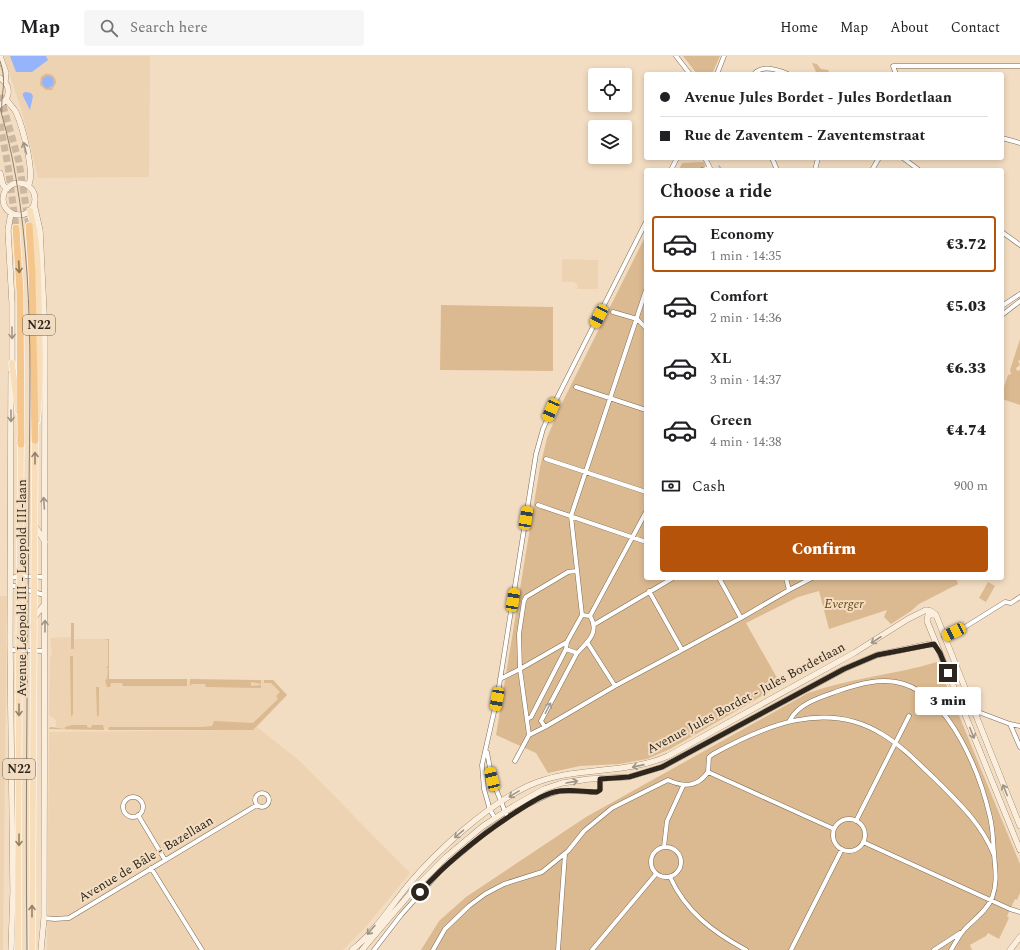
<!DOCTYPE html>
<html lang="en">
<head>
<meta charset="utf-8">
<style>
	body { margin:0; font-family:Spectral,serif; background:#f6f6f6; color:#202124; height:100vh; display:flex; flex-direction:column; font-size:15px; white-space:nowrap }
	* { box-sizing:border-box; margin:0 }
	p { font-size:13px; color:#757577 }
	.icon { flex:none; width:22px; height:22px; fill:none; stroke:currentColor; stroke-width:2; stroke-linecap:round; stroke-linejoin:round }
	.map { position:relative; flex:1; overflow:hidden }
	.details { position:absolute; left:644px; top:112px; width:360px; height:412px; display:flex; flex-direction:column; background:#fff; border-radius:4px; box-shadow:0 2px 6px #0003 }
	.details>* { flex:none }
	.banner { position:absolute; left:644px; top:16px; width:360px; height:88px; border-radius:4px; box-shadow:0 2px 6px #0003; display:grid; align-content:center; height:88px; padding:0 16px; background:#fff }
	.fabs { position:absolute; left:588px; top:12px; display:grid; gap:8px }
	.fabs a { display:grid; place-items:center; width:44px; height:44px; border-radius:4px; background:#fff; box-shadow:0 2px 6px #0003; font-size:20px }
	.end { position:absolute; width:18px; height:18px; margin:-9px; border:5px solid #2e261c; background:#fff; box-shadow:0 0 0 2px #fff }
	.from { border-radius:50% }
	.bubble { position:absolute; height:28px; border-radius:4px; background:#fff; box-shadow:0 2px 6px #0003; font-size:13px; font-weight:800; line-height:28px; text-align:center }
	.car { position:absolute; width:12px; height:24px; margin:-12px -6px; border-radius:5px; box-shadow:0 0 3px 1px #0007; background:linear-gradient(#f5c518 24%,#345 0 40%,#f5c518 0 76%,#345 0 86%,#f5c518 0) }
	.banner b { display:flex; align-items:center; gap:14px; height:38px; font-size:15px }
	.banner b+b { border-top:1px solid #e0e0e0 }
	.banner i { width:10px; height:10px; background:#202124 }
	ul { padding:0; list-style:none }
	li { display:flex; align-items:center; gap:12px; height:56px; margin:0 8px 6px; padding:0 8px; border:2px solid transparent; border-radius:4px }
	li div { flex:1 }
	li b { display:block; font-size:15px }
	li em { font-style:normal; font-weight:800 }
	li.active { border-color:#b45309 }
	li>.icon { width:36px; height:36px; stroke-width:1.5 }
	h2 { padding:0 16px; font-size:18px; line-height:48px }
	.pay { display:flex; align-items:center; gap:10px; height:44px; padding:0 16px; font-size:15px }
	.pay p { margin-inline-start:auto }
	.cta { display:flex; gap:8px; margin-top:auto; padding:8px 16px }
	.cta a { flex:1; height:46px; border-radius:4px; background:#b45309; color:#fff; font-size:16px; font-weight:800; line-height:46px; text-align:center }
	header { display:flex; align-items:center; gap:24px; box-sizing:border-box; height:56px; padding:0 20px; background:#fff; border-bottom:1px solid #e0e0e0 }
	header strong { font-size:19px }
	nav { display:flex; gap:22px; margin-inline-start:auto; font-size:14px }
	.search { width:280px; height:36px; background:#f6f6f6; display:flex; align-items:center; gap:10px; box-sizing:border-box; padding:0 14px; border-radius:4px; color:#757577; font-size:15px }
	.map>svg:first-child { display:block }
	.built { fill:#eed3b2 }
	.green { fill:#dbba91; fill-rule:evenodd }
	.water { fill:#96b4fb }
	.lines { fill:none; stroke-linecap:round; stroke-linejoin:round }
	.stream { stroke:#96b4fb; stroke-width:1.5 }
	.highway-tunnel { stroke:#ccb8a1; stroke-width:7; stroke-dasharray:7 3.5; stroke-linecap:butt }
	.street-casing { stroke:#7d6a52; stroke-width:5 }
	.secondary-casing { stroke:#7d6a52; stroke-width:6 }
	.primary-casing { stroke:#fff; stroke-width:7 }
	.highway-casing { stroke:#fff; stroke-width:8 }
	.street { stroke:#fff; stroke-width:4 }
	.secondary { stroke:#fceedc; stroke-width:5.5 }
	.primary { stroke:#f8ddba; stroke-width:6 }
	.highway { stroke:#f4c68c; stroke-width:7 }
	.tram { stroke:#8e7f6d; stroke-width:1 }
	.oneway { stroke:#9f9486 }
	.oneway2 { stroke:#917654 }
	.oneway3 { stroke:#93826b }
	.oneway4 { stroke:#a19d99 }
	.route { stroke:#2e261c; stroke-width:5 }
	.labels { text-anchor:middle; dominant-baseline:central; stroke-width:4; stroke-linejoin:round; paint-order:stroke }
	.shield { fill:#f3ddc2; stroke:#695d4e; stroke-width:1 }
	.shield-label { font-size:12px; font-weight:bold; fill:#2e261c }
	.street-label { font-size:13px; fill:#2e261c; stroke:#f3ddc2 }
	.park-label { font-size:13px; font-style:italic; fill:#6b4711; stroke:#f3ddc2 }
</style>
</head>
<body>
<header>
<strong>Map</strong>
<div class="search"><svg class="icon" aria-label="search" viewBox="0 0 24 24"><circle cx="10" cy="10" r="6"/><path d="M15 15l6 6"/></svg>Search here</div>
<nav><a>Home</a><a>Map</a><a>About</a><a>Contact</a></nav>
</header>
<div class="map">
<svg width="1020" height="894" viewBox="0 0 1020 894">
	<rect width="100%" height="100%" fill="#f3ddc2"/>
	<!-- built -->
	<path class="built" d="M4 0H150L149 121 38 122 23 60Z
		M562 203 598 204V233H577L578 230 574 226H562Z
		M0 540H7L3 894H0Z
		M71 581V593H73L74 583H109V623L273 624 287 639 257 671 301 706 410 817 365 872 343 894H47L49 676 236 674 49 673 50 671H56V664L49 659 50 600H52L50 582Z"/>
	<!-- green -->
	<path class="green" d="M683 0H720L712 18H697Z
		M812 7 817 8 821 13 828 14 830 18H817Z
		M45 18C52 17 56 21 56 27L52 34H46L40 29 41 21ZM42 24H54V28L51 32 43 30Z
		M704 106 706 114H679L682 107Z
		M646 179V522H956L958 528 919 548 911 555 891 568 884 561 887 554 829 573 819 535 798 541 746 567 781 629 670 693 647 703 619 708 580 710 548 717 536 697 496 679 540 411 547 382 559 353Z
		M441 249 553 251V315L440 314Z
		M1020 283V304L1018 305 1020 309 1016 312 1017 315 1020 314V349L1002 343V337L1008 319 1011 318 1010 314Z
		M988 526 995 530 986 546 979 542Z
		M71 567H74V593H71Z
		M104 583H109V623H187V630H123L122 627H111L110 631H107L105 624 107 623 108 612H106L108 610V584Z
		M70 600H73V658L71 661Z
		M937 606 1020 808V837L1017 844 1015 843 1007 860 1009 862 999 883 988 877 986 880 970 889 972 894H421L439 865 466 841 586 761 808 637C850 622 894 619 937 606Z
		M190 623 261 624V628L251 626V630L261 629V632L206 631 205 628H192L190 630Z
		M264 624H273L287 639 253 674H108L109 671H202L212 670 214 665 253 667 278 643 276 640 280 636 271 627H264Z
		M96 631H99V659L97 661Z
		M72 669H87V671L91 672 92 669H103L104 674 49 673 50 671 65 673V671Z"/>
	<!-- water -->
	<path class="water" d="M10 0H46L48 4 32 16H16Z
		M42 26a6 6 0 1 1 12 0a6 6 0 1 1-12 0Z
		M26 36 31 37 33 40 30 54 23 40V37Z"/>
	<g class="lines">
		<!-- stream -->
		<path class="stream" d="M719 110 722 114"/>
		<!-- highway-tunnel -->
		<path class="highway-tunnel" d="M0 39 19 106 29 170
			M0 68 8 110 16 172"/>
		<!-- street casing -->
		<g class="street-casing">
			<path id="street" d="M676 0 690 18
				M717 18 724 0
				M754 18C762 8 778 14 788 18
				M896 18 893 10H1020
				M1002 82 1020 87
				M772 102 777 114
				M903 102 919 114
				M671 114 677 102
				M702 114 710 112 705 102
				M815 114 818 102
				M872 114 879 102
				M1002 176 1020 189
				M1002 250 1020 238
				M613 256 637 263 646 272
				M1002 259 1020 245
				M576 331 646 354
				M546 403 646 436
				M538 449 646 486
				M11 522 20 520 44 521
				M786 522 789 534 812 522
				M11 529 44 539
				M582 559 571 460 646 234
				M590 560 646 456
				M741 562 789 534
				M595 568 673 522
				M944 581 965 571 1005 546 1011 547 1020 541
				M11 594 44 595
				M682 594 741 562 719 522
				M500 623 520 613 519 578 524 545 526 541 568 516 576 515
				M615 630 682 594 649 535
				M963 655 973 654 1010 668 1020 691
				M527 663 531 661 566 593
				M790 664C799 647 821 641 838 635 858 628 882 621 904 628 951 643 980 717 990 761 993 773 993 785 994 797 995 813 998 826 992 842 987 855 973 864 964 874 959 880 955 887 951 894
				M1010 668 1020 670
				M545 671 615 630 587 586
				M529 679 520 613 567 586 582 559 590 560C600 576 588 586 577 597L566 593 567 586
				M487 696 492 723 506 758
				M515 705 529 679 545 671 541 665 577 597
				M708 716 834 773
				M255 744a7 7 0 1 1 14 0a7 7 0 1 1-14 0Z
				M123 751a10 10 0 1 1 20 0a10 10 0 1 1-20 0Z
				M138 759 165 804
				M495 762 490 754 484 733 482 709 497 643 536 398 543 373 555 346 646 166
				M833 779a16 16 0 1 1 32 0a16 16 0 1 1-32 0Z
				M856 765 909 660
				M863 786 1010 853 1020 856
				M651 806a15 15 0 1 1 30 0a15 15 0 1 1-30 0Z
				M664 791 667 765 683 730
				M151 812 202 894
				M670 821C686 856 713 876 746 894
				M44 862 55 863 69 862 257 749
				M374 894 401 859 442 813 490 773 527 749 550 738 560 735 597 736 600 734V723
				M433 894 445 873 469 850 485 838 504 828 542 816 568 795 584 775 612 752 668 724C683 731 697 732 708 716L709 701 713 698C764 670 826 643 882 678 902 690 918 707 935 723 958 746 982 768 994 799
				M558 894 565 798
				M592 894 656 818
				M791 894 842 793
				M934 894 960 877"/>
		</g>
		<!-- secondary casing -->
		<g class="secondary-casing">
			<path id="secondary" d="M0 0 6 17 5 26
				M0 22C11 29 11 42 0 49
				M6 43C9 48 13 51 16 56 22 69 36 119 28 130
				M0 117 3 129 7 133
				M3 143a16 16 0 1 1 32 0a16 16 0 1 1-32 0Z
				M34 148 40 174 45 277 44 862 41 894
				M11 157 8 174 12 247V310
				M35 470 45 486
				M936 559H928L927 565 1020 794
				M35 560 44 549
				M11 894 13 836 10 586 11 318
				M352 894C374 877 391 850 409 828 439 793 486 750 528 730 574 709 622 720 668 700L854 597 908 563 926 554 931 555 936 559 1020 770
				M362 894 414 833 446 801 483 770 514 750 544 733 562 727 589 723 629 721 662 711 844 613 877 599 930 588 936 589
				M1010 894 1020 881"/>
		</g>
		<!-- primary casing -->
		<g class="primary-casing">
			<path id="primary" d="M30 155C39 189 38 225 39 261 40 295 41 330 37 365
				M12 307 18 355
				M18 894 19 602 21 388 20 384
				M32 894 35 380"/>
		</g>
		<!-- highway casing -->
		<g class="highway-casing">
			<path id="highway" d="M29 170 32 217 35 384
				M16 172 20 236 21 388"/>
		</g>
		<!-- street -->
		<use href="#street" class="street"/>
		<!-- secondary -->
		<use href="#secondary" class="secondary"/>
		<!-- primary -->
		<use href="#primary" class="primary"/>
		<!-- highway -->
		<use href="#highway" class="highway"/>
		<!-- tram -->
		<path class="tram" d="M0 5C8 26 0 38 2 56
			M0 52C36 177 30 307 29 436 28 588 25 741 27 894"/>
	</g>
	<!-- one-way arrows -->
	<defs><path id="oneway-shaft" d="M-6 0H5M1.5-3L5.5 0L1.5 3" fill="none" stroke-width="1.6" stroke-linecap="round" stroke-linejoin="round"/></defs>
	<g class="oneway">
		<use href="#oneway-shaft" transform="translate(25 92) rotate(-104)"/>
		<use href="#oneway-shaft" transform="translate(12 277) rotate(89)"/>
		<use href="#oneway-shaft" transform="translate(11 360) rotate(90)"/>
		<use href="#oneway-shaft" transform="translate(44 447) rotate(-94)"/>
		<use href="#oneway-shaft" transform="translate(45 570) rotate(-90)"/>
		<use href="#oneway-shaft" transform="translate(876 584) rotate(147)"/>
		<use href="#oneway-shaft" transform="translate(972 677) rotate(68)"/>
		<use href="#oneway-shaft" transform="translate(638 710) rotate(167)"/>
		<use href="#oneway-shaft" transform="translate(572 726) rotate(-10)"/>
		<use href="#oneway-shaft" transform="translate(1005 734) rotate(-112)"/>
		<use href="#oneway-shaft" transform="translate(514 738) rotate(149)"/>
		<use href="#oneway-shaft" transform="translate(459 778) rotate(140)"/>
		<use href="#oneway-shaft" transform="translate(371 874) rotate(131)"/>
	</g>
	<use class="oneway2" href="#oneway-shaft" transform="translate(19 211) rotate(87)"/>
	<g class="oneway3">
		<use href="#oneway-shaft" transform="translate(35 402) rotate(-90)"/>
		<use href="#oneway-shaft" transform="translate(19 654) rotate(90)"/>
		<use href="#oneway-shaft" transform="translate(19 784) rotate(90)"/>
		<use href="#oneway-shaft" transform="translate(32 855) rotate(-90)"/>
	</g>
	<use class="oneway4" href="#oneway-shaft" transform="translate(548 652) rotate(-63)"/>
	<g class="lines">
		<!-- route -->
		<path class="route" d="M420 836C448 805 481 779 516 756 529 748 544 737 560 735 572 733 585 736 597 736L600 734V723L629 721 662 711 844 613 877 599 934 588 940 597 948 617"/>
	</g>
	<g class="labels">
		<!-- shield labels -->
		<g class="shield">
			<rect x="23" y="259" width="32" height="20" rx="3"/>
			<rect x="3" y="703" width="32" height="20" rx="3"/>
		</g>
		<g class="shield-label">
			<text x="39" y="269">N22</text>
			<text x="19" y="713">N22</text>
		</g>
		<!-- street labels -->
		<g class="street-label">
			<text transform="translate(22 532) rotate(-90)">Avenue Léopold III - Leopold III-laan</text>
			<text transform="translate(746 642) rotate(-28)">Avenue Jules Bordet - Jules Bordetlaan</text>
			<text transform="translate(146 803) rotate(-31)">Avenue de Bâle - Bazellaan</text>
		</g>
		<!-- park labels -->
		<g class="park-label">
			<text x="844" y="548">Everger</text>
		</g>
	</g>
</svg>
<div class="fabs">
<a><svg class="icon" aria-label="locate" viewBox="0 0 24 24"><circle cx="12" cy="12" r="6"/><path d="M12 2v4M12 18v4M2 12h4M18 12h4"/></svg></a>
<a><svg class="icon" aria-label="layers" viewBox="0 0 24 24"><path d="M12 4l9 5-9 5-9-5zM3 14l9 5 9-5"/></svg></a>
</div>
<i class="end from" style="left:420px;top:836px"></i>
<i class="end" style="left:948px;top:617px"></i>
<div class="bubble" style="left:915px;top:631px;width:66px">3 min</div>
<i class="car" style="left:599px;top:260px;rotate:207deg"></i>
<i class="car" style="left:551px;top:354px;rotate:203deg"></i>
<i class="car" style="left:526px;top:462px;rotate:9deg"></i>
<i class="car" style="left:513px;top:544px;rotate:9deg"></i>
<i class="car" style="left:954px;top:576px;rotate:244deg"></i>
<i class="car" style="left:497px;top:643px;rotate:190deg"></i>
<i class="car" style="left:492px;top:723px;rotate:346deg"></i>
<div class="banner">
<b><i class="from"></i>Avenue Jules Bordet - Jules Bordetlaan</b>
<b><i></i>Rue de Zaventem - Zaventemstraat</b>
</div>
<section class="details">
<h2>Choose a ride</h2>
<ul>
<li class="active"><svg class="icon" aria-label="car" viewBox="0 0 24 24"><path d="M5 17H2v-5l4-1 3-4h7l3 4 3 1v5h-3M9 17h6M6 11h13"/><circle cx="7" cy="17" r="2"/><circle cx="17" cy="17" r="2"/></svg><div><b>Economy</b><p>1 min · 14:35</p></div><em>€3.72</em></li>
<li><svg class="icon" aria-label="car" viewBox="0 0 24 24"><path d="M5 17H2v-5l4-1 3-4h7l3 4 3 1v5h-3M9 17h6M6 11h13"/><circle cx="7" cy="17" r="2"/><circle cx="17" cy="17" r="2"/></svg><div><b>Comfort</b><p>2 min · 14:36</p></div><em>€5.03</em></li>
<li><svg class="icon" aria-label="car" viewBox="0 0 24 24"><path d="M5 17H2v-5l4-1 3-4h7l3 4 3 1v5h-3M9 17h6M6 11h13"/><circle cx="7" cy="17" r="2"/><circle cx="17" cy="17" r="2"/></svg><div><b>XL</b><p>3 min · 14:37</p></div><em>€6.33</em></li>
<li><svg class="icon" aria-label="car" viewBox="0 0 24 24"><path d="M5 17H2v-5l4-1 3-4h7l3 4 3 1v5h-3M9 17h6M6 11h13"/><circle cx="7" cy="17" r="2"/><circle cx="17" cy="17" r="2"/></svg><div><b>Green</b><p>4 min · 14:38</p></div><em>€4.74</em></li>
</ul>
<div class="pay"><svg class="icon" aria-label="cash" viewBox="0 0 24 24"><path d="M3 7h18v10H3z"/><circle cx="12" cy="12" r="2"/></svg>Cash<p>900 m</p></div>
<div class="cta"><a>Confirm</a></div>
</section>
</div>
</body>
</html>
